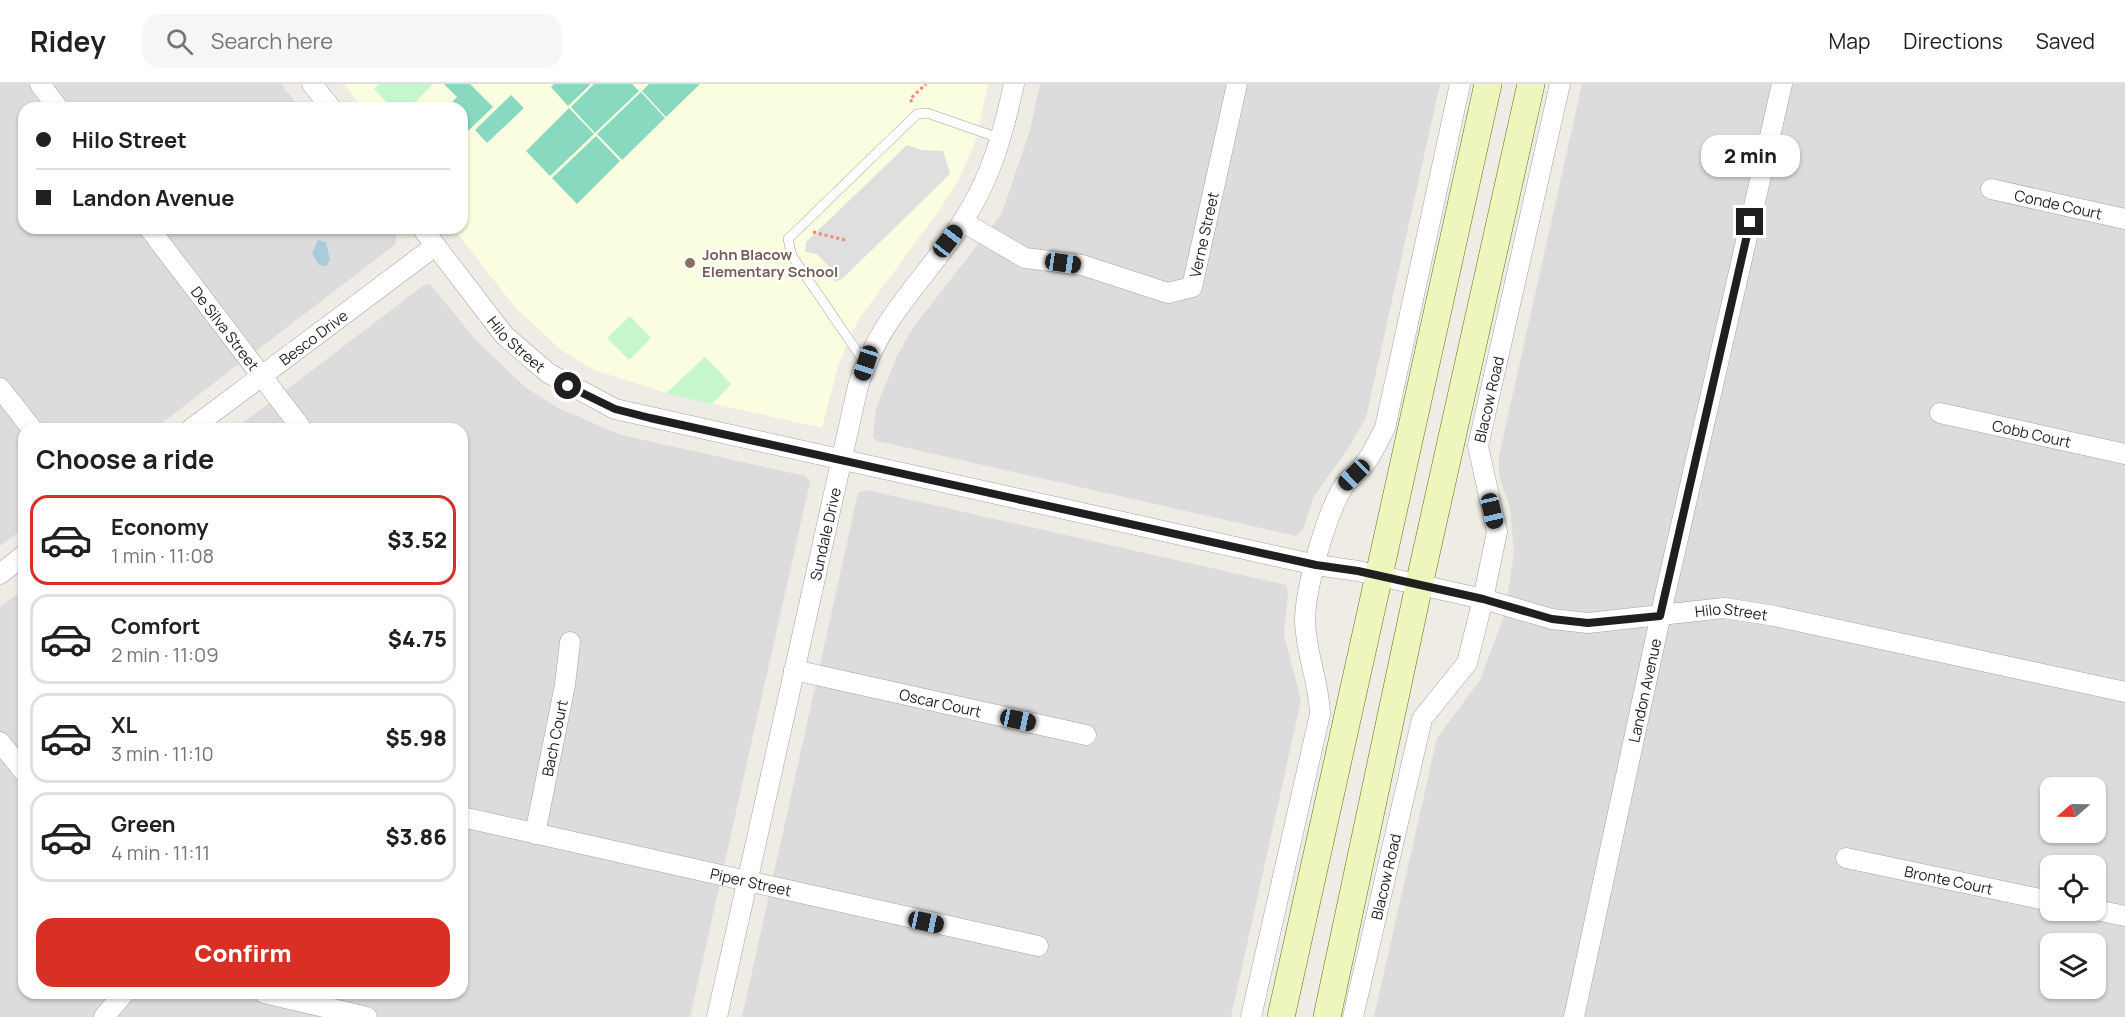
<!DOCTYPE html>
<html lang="en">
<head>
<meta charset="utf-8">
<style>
	body { margin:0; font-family:Manrope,sans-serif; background:#f6f6f6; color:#202124; height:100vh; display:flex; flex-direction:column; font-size:22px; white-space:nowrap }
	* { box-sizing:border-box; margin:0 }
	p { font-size:20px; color:#757577 }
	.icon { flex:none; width:33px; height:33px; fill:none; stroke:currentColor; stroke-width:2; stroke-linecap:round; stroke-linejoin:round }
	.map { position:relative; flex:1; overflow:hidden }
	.details { position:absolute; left:18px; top:339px; width:450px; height:576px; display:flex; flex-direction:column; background:#fff; border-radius:18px; box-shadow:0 2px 4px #0004 }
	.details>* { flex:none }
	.banner { position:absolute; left:18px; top:18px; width:450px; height:132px; border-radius:18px; box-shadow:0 2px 4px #0004; display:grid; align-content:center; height:132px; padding:0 18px; background:#fff }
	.needle { width:39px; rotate:250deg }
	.fabs { position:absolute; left:2040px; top:693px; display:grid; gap:12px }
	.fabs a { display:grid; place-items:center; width:66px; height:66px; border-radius:12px; background:#fff; box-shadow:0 2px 4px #0004; font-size:30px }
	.end { position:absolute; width:27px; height:27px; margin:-14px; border:8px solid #1f1f1f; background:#fff; box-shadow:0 0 0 3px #fff }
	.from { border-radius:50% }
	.bubble { position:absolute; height:42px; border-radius:18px; background:#fff; box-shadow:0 2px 4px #0004; font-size:20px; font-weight:800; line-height:42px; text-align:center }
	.car { position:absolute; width:18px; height:36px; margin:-18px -9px; border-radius:8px; box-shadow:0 0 4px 2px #0007; background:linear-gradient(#222 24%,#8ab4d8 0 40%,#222 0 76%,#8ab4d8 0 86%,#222 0) }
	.banner b { display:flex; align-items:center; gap:21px; height:57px; font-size:22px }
	.banner b+b { border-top:2px solid #e0e0e0 }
	.banner i { width:15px; height:15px; background:#202124 }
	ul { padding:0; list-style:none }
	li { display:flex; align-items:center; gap:18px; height:90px; margin:0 12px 9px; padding:0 6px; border:3px solid #e0e0e0; border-radius:18px }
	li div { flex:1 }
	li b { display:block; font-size:22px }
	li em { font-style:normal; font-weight:800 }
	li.active { border-color:#d93025 }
	li>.icon { width:54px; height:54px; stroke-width:1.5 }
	h2 { padding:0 18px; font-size:27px; line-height:72px }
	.action { display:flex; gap:12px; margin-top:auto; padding:12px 18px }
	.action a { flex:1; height:69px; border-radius:18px; background:#d93025; color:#fff; font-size:24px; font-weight:800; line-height:69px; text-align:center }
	header { display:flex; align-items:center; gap:36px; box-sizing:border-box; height:84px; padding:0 30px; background:#fff; border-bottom:2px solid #e0e0e0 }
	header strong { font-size:28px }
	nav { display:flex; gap:33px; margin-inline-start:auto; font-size:21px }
	.search { width:420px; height:54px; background:#f6f6f6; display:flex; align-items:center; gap:15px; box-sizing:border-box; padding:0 21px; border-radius:18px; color:#757577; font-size:22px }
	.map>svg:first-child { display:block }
	.residential { fill:#dddcdc; fill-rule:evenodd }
	.education { fill:#fbfde0 }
	.park { fill:#c5f6cc }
	.pitch { fill:#88d9bf }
	.parking { fill:#dfdfdf }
	.water { fill:#a8ccda }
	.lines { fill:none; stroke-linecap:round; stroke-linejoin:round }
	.service-casing { stroke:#a3a3a3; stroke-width:10 }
	.minor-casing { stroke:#a3a3a3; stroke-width:21 }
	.secondary-casing { stroke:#5e6f0c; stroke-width:28 }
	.path { stroke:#f18974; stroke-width:3; stroke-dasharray:3 3; stroke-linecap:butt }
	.service { stroke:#fff; stroke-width:9 }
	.minor { stroke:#fff; stroke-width:20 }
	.secondary { stroke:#eff6bd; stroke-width:27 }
	.route { stroke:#1f1f1f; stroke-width:8 }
	.education-dot { fill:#8d6e63; stroke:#fff; stroke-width:2 }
	.labels { text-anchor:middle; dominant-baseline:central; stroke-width:4.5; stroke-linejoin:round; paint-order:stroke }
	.street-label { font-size:15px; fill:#1f1f1f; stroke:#fff }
	.education-label { font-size:15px; font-weight:bold; fill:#785e54; stroke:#fff; text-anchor:start }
</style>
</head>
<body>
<header>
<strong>Ridey</strong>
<div class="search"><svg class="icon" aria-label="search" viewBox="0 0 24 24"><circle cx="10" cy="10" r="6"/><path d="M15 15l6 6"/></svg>Search here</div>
<nav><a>Map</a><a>Directions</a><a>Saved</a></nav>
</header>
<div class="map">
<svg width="2125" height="933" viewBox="0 0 2125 933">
	<rect width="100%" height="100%" fill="#efece5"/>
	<!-- residential -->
	<path class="residential" d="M0 0H281L300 24H24V144H391L396 150V160L154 345H24V444L0 462Z
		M1040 0H1440L1366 334 1349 363 1313 414 1303 446 1296 452 877 357 873 353 876 325 897 272 913 244 1002 129 1030 46Z
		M1582 0H2125V933H1374L1437 654 1480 596 1505 529 1514 469 1510 424 1499 392V372ZM2050 704H2096V748H2050ZM2050 782H2096V826H2050ZM2050 860H2096V904H2050Z
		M430 200 475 255 525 303 558 324 621 351 805 392 810 398 690 933H0V523L24 505V909H462V345H235L424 201Z
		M867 406 1286 501 1288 509 1284 551 1301 616 1231 933H742L858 409Z"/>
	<!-- education -->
	<path class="education" d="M344 0H988L976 56 959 95 937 130 858 236 838 282 822 344 666 309 594 286 561 266 515 223 453 144H462V24H362Z"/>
	<!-- park -->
	<path class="park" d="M379 0H433L409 24H392L374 5Z
		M630 232 651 254 629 276 607 254Z
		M705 273 731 300 712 320 666 309Z"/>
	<!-- pitch -->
	<path class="pitch" d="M444 0H470L493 23 469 46 462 39V24L447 23 457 13Z
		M554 0H589L590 1 568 22 551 3Z
		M594 0H632L639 7 595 49 571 23Z
		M649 0H700L666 33 642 7Z
		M641 8 665 34 622 76 597 50Z
		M511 11 524 24 487 59 475 46Z
		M569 24 594 50 550 92 526 67Z
		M596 52 620 77 577 120 552 94Z"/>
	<!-- parking -->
	<path class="parking" d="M907 61 921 66 943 67 950 90 842 195 834 198 831 185 817 170 805 168 806 158Z"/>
	<!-- water -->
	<path class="water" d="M318 156 326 158 330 176 326 182 319 181 312 169Z"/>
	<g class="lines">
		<!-- service casing -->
		<g class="service-casing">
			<path id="service" d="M865 279 792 172 788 155 917 30 927 29 1002 55"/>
		</g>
		<!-- minor casing -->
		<g class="minor-casing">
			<g id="minor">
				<path d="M40 0 58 24"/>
				<path d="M312 0 331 24"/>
				<path id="s1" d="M1991 105 2125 135"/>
				<path id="s2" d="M963 138 1025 174 1082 181 1168 209 1192 203 1237 0"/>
				<path id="s3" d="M149 144 302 345"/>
				<path id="s4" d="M422 144 504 251 548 289 615 325 1316 481 1358 487 1483 515 1552 535 1588 539 1724 524 1775 532 2125 608"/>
				<path d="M0 304 32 345"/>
				<path id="s5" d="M1940 329 2125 370"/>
				<path id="s6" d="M191 345 435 162"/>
				<path d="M0 490 24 471"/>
				<path id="s7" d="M794 586 1086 651"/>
				<path d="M0 658 24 688"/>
				<path id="s8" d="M462 733 1038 862"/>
				<path id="s9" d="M535 750 565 601 570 558"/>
				<path id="s10" d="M1846 774 2050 817"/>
				<path d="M2096 826 2125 832"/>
				<path d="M264 909 367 933"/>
				<path d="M104 933 124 909"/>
				<path id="s11" d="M717 933 858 302C881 230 925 197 963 137 991 94 1003 50 1014 0"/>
				<path d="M1251 933 1320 630C1319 597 1305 567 1305 535 1306 502 1326 431 1343 403 1348 396 1356 390 1362 383 1372 372 1378 357 1385 344L1460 0"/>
				<path id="s12" d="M1353 933 1422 635 1467 579 1483 515 1497 448 1478 362 1560 0"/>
				<path id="s13" d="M1574 933 1665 511 1782 0"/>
			</g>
		</g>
		<!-- secondary casing -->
		<g class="secondary-casing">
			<path id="secondary" d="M1281 933 1488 0
				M1327 933 1419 501 1531 0"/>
		</g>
		<!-- path -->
		<path class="path" d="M912 18 910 15 926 0
			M813 148 845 156"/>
		<!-- service -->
		<use href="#service" class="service"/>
		<!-- minor -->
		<use href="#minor" class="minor"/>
		<!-- secondary -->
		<use href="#secondary" class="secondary"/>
	</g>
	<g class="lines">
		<!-- route -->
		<path class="route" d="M568 302 615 325 650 334 1316 481 1358 487 1483 515 1552 535 1588 539 1660 532 1750 138"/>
	</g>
	<!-- markers -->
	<circle class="education-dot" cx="690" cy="179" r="6"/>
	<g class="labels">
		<!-- street labels -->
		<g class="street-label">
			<text stroke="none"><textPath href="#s1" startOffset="69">Conde Court</textPath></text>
			<text stroke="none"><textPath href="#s2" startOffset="298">Verne Street</textPath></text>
			<text stroke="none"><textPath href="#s3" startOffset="126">De Silva Street</textPath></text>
			<text stroke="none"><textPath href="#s6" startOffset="153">Besco Drive</textPath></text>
			<text stroke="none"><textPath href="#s4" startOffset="150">Hilo Street</textPath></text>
			<text stroke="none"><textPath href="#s12" startOffset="648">Blacow Road</textPath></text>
			<text stroke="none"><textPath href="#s5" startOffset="94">Cobb Court</textPath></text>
			<text stroke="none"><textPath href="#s11" startOffset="495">Sundale Drive</textPath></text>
			<text stroke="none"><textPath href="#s4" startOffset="1410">Hilo Street</textPath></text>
			<text stroke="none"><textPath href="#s13" startOffset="334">Landon Avenue</textPath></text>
			<text stroke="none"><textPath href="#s7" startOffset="150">Oscar Court</textPath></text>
			<text stroke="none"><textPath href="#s9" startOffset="98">Bach Court</textPath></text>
			<text stroke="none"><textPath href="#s12" startOffset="144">Blacow Road</textPath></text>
			<text stroke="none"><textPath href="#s10" startOffset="105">Bronte Court</textPath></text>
			<text stroke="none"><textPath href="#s8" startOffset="296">Piper Street</textPath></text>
		</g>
		<!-- education labels -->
		<g class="education-label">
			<text x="702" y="170">John Blacow<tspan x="702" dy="17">Elementary School</tspan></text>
		</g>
	</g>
</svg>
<div class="fabs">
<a><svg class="needle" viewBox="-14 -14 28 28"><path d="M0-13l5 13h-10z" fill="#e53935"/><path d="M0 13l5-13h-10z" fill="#757577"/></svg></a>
<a><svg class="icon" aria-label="locate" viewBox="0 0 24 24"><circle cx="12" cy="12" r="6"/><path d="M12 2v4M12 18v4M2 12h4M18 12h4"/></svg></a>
<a><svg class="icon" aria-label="layers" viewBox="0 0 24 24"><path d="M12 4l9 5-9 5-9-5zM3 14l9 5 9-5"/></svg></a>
</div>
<i class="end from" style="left:568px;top:302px"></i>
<i class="end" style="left:1750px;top:138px"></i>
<div class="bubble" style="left:1701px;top:51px;width:99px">2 min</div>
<i class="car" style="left:948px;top:157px;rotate:38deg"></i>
<i class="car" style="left:1063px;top:179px;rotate:98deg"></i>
<i class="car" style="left:866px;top:279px;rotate:198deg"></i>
<i class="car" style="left:1354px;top:391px;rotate:226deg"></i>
<i class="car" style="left:1492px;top:427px;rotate:167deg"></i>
<i class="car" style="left:1018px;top:636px;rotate:102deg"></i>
<i class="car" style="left:926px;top:838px;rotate:102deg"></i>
<div class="banner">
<b><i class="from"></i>Hilo Street</b>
<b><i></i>Landon Avenue</b>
</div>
<section class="details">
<h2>Choose a ride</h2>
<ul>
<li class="active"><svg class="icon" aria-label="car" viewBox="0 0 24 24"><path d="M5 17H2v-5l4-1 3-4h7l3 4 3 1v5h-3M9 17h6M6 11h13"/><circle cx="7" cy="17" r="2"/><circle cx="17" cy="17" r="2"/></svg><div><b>Economy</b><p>1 min · 11:08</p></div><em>$3.52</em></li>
<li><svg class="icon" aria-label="car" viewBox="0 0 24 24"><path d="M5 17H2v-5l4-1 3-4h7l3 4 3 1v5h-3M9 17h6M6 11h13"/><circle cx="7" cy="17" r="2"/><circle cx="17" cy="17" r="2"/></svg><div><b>Comfort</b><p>2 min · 11:09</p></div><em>$4.75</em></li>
<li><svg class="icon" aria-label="car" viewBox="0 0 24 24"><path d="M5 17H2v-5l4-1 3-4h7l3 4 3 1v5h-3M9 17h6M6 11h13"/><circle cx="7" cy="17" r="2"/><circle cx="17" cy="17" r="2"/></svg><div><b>XL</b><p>3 min · 11:10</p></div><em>$5.98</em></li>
<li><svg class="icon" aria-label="car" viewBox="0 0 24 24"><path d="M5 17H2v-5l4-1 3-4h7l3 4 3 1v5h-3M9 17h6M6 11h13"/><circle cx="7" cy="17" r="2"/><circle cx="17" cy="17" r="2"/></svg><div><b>Green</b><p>4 min · 11:11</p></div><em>$3.86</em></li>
</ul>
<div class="action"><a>Confirm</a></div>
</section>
</div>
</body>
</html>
